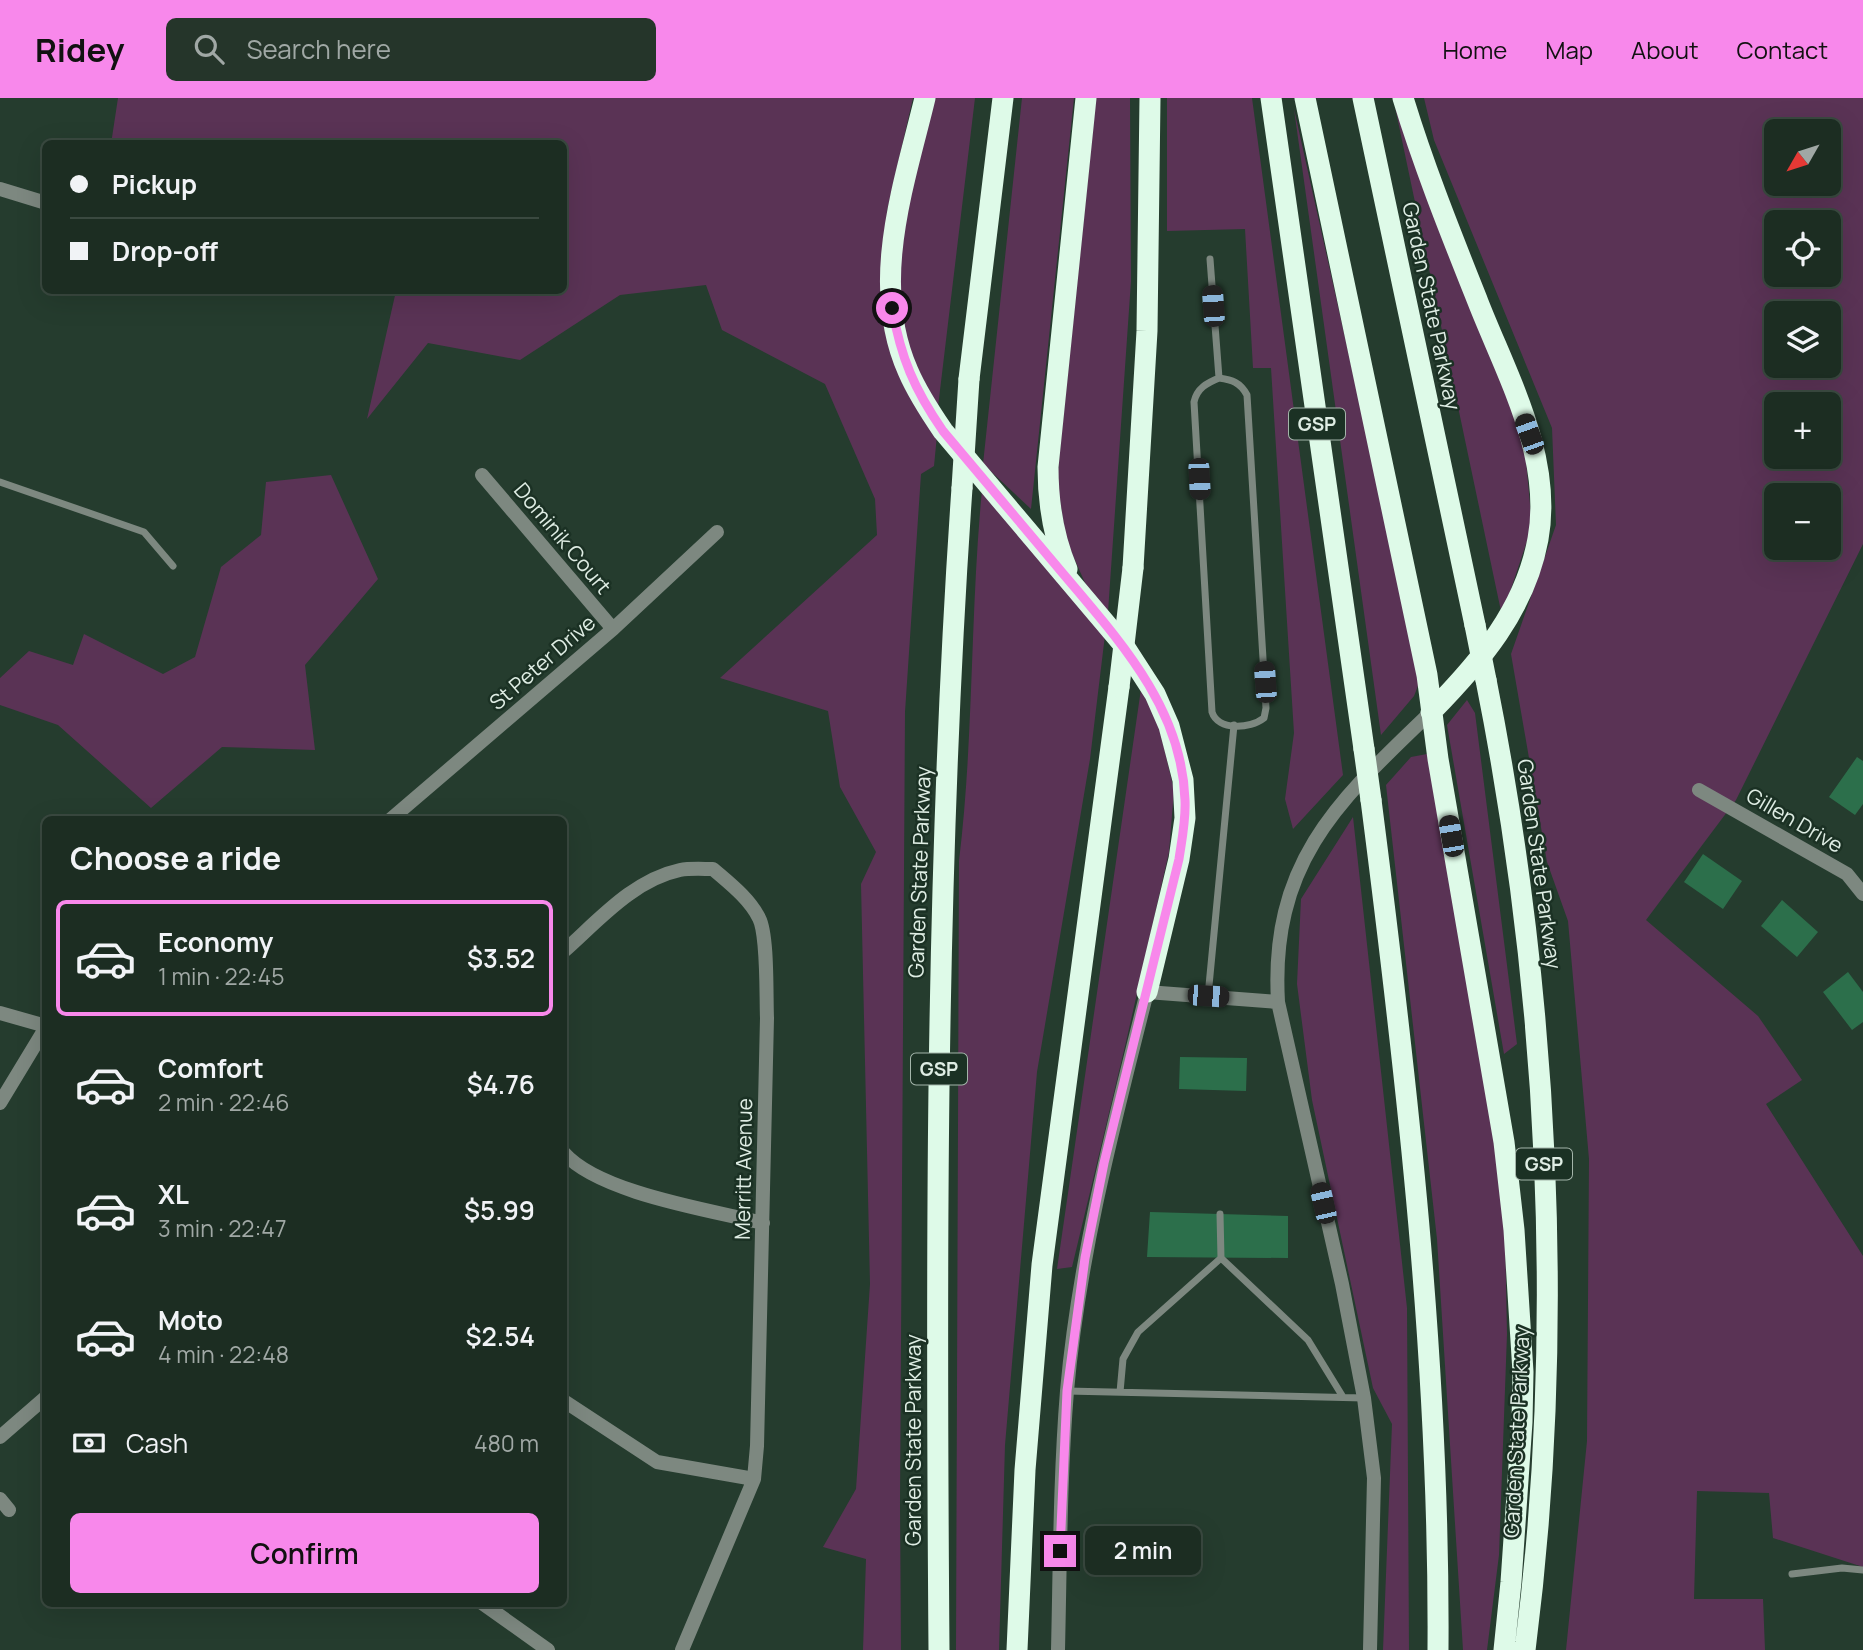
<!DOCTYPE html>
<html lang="en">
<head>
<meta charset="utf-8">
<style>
	body { margin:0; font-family:Manrope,sans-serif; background:#25352a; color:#f1f3f6; height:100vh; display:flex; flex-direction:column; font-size:26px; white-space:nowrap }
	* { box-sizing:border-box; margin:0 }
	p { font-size:23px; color:#a0a8a5 }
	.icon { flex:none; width:38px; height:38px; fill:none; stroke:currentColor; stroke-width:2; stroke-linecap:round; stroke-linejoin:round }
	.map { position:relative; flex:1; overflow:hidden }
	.sheet { position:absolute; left:42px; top:718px; width:525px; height:791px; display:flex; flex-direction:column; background:#1c2d22; border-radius:10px; box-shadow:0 7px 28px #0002,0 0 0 2px #3a4940 }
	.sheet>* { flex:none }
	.hud { position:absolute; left:42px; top:42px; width:525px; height:154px; border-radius:10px; box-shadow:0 7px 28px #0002,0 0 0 2px #3a4940; display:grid; align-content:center; height:154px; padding:0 28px; background:#1c2d22 }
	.needle { width:46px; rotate:231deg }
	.tools { position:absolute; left:1764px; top:21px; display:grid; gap:14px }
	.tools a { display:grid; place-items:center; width:77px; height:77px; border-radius:10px; background:#1c2d22; box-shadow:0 7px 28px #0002,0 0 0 2px #3a4940; font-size:35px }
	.end { position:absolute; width:32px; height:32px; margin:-16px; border:9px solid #f888eb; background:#111; box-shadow:0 0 0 4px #111 }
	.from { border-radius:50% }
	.bubble { position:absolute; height:49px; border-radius:10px; background:#1c2d22; box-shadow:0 7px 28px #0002,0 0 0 2px #3a4940; font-size:23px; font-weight:600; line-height:49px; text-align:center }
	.car { position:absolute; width:21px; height:42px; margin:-21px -10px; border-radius:9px; box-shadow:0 0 5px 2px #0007; background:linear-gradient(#222 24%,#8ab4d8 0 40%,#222 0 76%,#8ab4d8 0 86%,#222 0) }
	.hud b { display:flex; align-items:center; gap:24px; height:66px; font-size:26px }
	.hud b+b { border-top:2px solid #3a4940 }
	.hud i { width:18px; height:18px; background:#f1f3f6 }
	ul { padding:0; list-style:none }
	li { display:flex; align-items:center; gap:21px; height:116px; margin:0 14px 10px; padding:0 14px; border:4px solid transparent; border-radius:10px }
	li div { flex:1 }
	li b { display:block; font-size:26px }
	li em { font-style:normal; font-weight:600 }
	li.on { border-color:#f888eb }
	li>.icon { width:63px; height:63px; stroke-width:1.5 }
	h2 { padding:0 28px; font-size:32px; line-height:84px }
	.pay { display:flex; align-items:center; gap:18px; height:77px; padding:0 28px; font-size:26px }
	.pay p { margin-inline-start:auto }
	.primary-button { display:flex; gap:14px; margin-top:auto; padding:14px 28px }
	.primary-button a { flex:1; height:80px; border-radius:10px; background:#f888eb; color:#111; font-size:28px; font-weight:600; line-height:80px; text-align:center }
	header { display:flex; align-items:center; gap:42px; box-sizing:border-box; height:98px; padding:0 35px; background:#f888eb; color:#111 }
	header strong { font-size:33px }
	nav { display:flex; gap:38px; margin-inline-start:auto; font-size:24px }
	.search { width:490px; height:63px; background:#25352a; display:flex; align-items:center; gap:18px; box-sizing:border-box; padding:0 24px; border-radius:10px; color:#a0a8a5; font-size:26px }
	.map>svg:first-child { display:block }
	.green { fill:#5a3355; fill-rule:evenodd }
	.building { fill:#2c6f4b }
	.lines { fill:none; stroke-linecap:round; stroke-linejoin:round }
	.service { stroke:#7d8880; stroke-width:7 }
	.minor { stroke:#7d8880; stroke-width:14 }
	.motorway { stroke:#defae8; stroke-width:21 }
	.motorway-bridge { stroke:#defae8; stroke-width:21 }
	.route { stroke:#f888eb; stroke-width:9 }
	.labels { text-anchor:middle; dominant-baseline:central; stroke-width:5; stroke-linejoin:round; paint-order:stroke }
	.shield { fill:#1b3124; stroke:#a4b5aa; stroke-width:2 }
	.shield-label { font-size:19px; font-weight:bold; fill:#dfede4 }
	.street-label { font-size:21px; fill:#dfede4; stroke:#1b3124 }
</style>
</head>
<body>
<header>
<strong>Ridey</strong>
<div class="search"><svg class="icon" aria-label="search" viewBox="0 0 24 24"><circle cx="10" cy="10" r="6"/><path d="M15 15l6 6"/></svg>Search here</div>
<nav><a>Home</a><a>Map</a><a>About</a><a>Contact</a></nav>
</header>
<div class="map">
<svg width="1863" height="1552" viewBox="0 0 1863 1552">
	<rect width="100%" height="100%" fill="#253c2e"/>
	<!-- green -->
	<path class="green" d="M118 0H913L887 113 885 200 937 337 934 368 921 376 905 614 900 1405 901 1552H863L866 1461 823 1449 856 1391 870 1186 861 786 876 754 840 689 828 613 720 580 877 437 875 401 825 286 722 232 706 187 620 197 520 262 428 245 367 321 396 193 564 192V46H111Z
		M933 0H975L938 309 916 274 900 213 901 135Z
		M1022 0H1074L1031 411 983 366Z
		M1096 0H1130L1131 183 1108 514 1086 487 1066 442 1057 382Z
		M1167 0H1252L1343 677 1293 731 1285 701 1294 635 1271 270H1253L1245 131 1167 133Z
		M1424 0H1863V446L1736 702 1646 822 1758 918 1802 982 1766 1006 1863 1158V1469L1773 1440 1769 1395 1697 1393 1694 1501H1763L1765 1552H1566L1587 1343 1589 1061 1568 823 1547 764 1511 556 1556 427 1552 330 1434 42ZM1776 33H1829V86H1776ZM1776 124H1829V177H1776ZM1776 215H1829V268H1776ZM1776 306H1829V359H1776ZM1776 397H1829V450H1776Z
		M1395 9 1524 341 1532 428 1502 518Z
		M1294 11 1421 580 1414 598 1381 637Z
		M331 377 378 481 305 567 315 652 222 649 151 710 58 627 0 607V580L29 553 73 567 84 536 163 576 195 559 221 469 261 437 266 384Z
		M982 392 1105 537 1090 661 1037 974 1005 1347 999 1552H956L959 763C974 640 970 515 982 392Z
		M1141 591 1156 616 1174 692 1169 754 1126 944 1072 1169 1057 1171Z
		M1467 602 1475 615 1517 946 1504 956 1447 627Z
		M1427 656 1504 1085 1507 1236 1499 1457 1487 1552H1463L1437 1141 1386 687 1411 659Z
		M1353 719 1407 1210 1409 1552H1383L1392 1326 1373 1290 1312 1002 1297 886 1301 801Z"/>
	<!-- building -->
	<path class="building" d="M1857 659 1863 663V706L1855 717 1829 699Z
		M1703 756 1742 783 1723 811 1684 784Z
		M1782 802 1818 834 1797 859 1761 828Z
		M1848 874 1863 894V924L1852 932 1823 894Z
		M1180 959 1247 960 1246 993 1179 991Z
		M1150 1114 1288 1118V1160L1147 1159Z"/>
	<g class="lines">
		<!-- service -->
		<path class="service" d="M1210 161 1219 280
			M1219 280C1232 282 1240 284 1247 297L1266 610 1264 620C1250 631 1218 633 1212 614L1194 304C1197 290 1207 285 1219 280Z
			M0 384 144 434 173 468
			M1208 898 1234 627
			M1220 1116 1221 1160 1308 1242 1343 1299
			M1067 1293 1364 1300
			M1120 1294 1123 1261 1138 1234 1221 1160
			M1792 1476 1842 1470 1863 1472"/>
		<!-- minor -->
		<path class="minor" d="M0 91 46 105
			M482 377 613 531
			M1699 692 1847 776 1863 796
			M391 721 613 531 717 434
			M564 853C598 823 633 782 680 772 690 770 703 771 713 771 729 785 749 800 759 820 768 837 766 898 767 920L757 1348 754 1381 682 1552
			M0 915 46 928
			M0 1005 46 929
			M564 1055C599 1095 710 1112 763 1125
			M564 1303 657 1364 754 1381
			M0 1339 46 1299
			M0 1401 9 1412
			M482 1505 548 1552
			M1058 1552C1060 1466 1060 1379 1067 1293 1079 1157 1114 1025 1147 894L1278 904
			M1370 1552 1374 1380 1364 1300 1342 1186 1278 904C1270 764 1338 703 1431 614"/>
		<!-- motorway -->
		<path class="motorway" d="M925 0C904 87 869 185 908 273 917 294 930 314 943 333L1122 545 1155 596 1169 628 1183 682 1185 720 1179 761 1147 894
			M1271 0 1364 651
			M1305 0 1427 577 1438 661 1504 1044 1514 1132 1523 1274 1522 1324 1511 1484 1504 1552
			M1363 0 1475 527
			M1403 0C1424 69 1451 136 1478 204 1507 278 1553 359 1538 441 1525 512 1480 564 1431 614
			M969 281 1003 0
			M1133 470 1147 233 1150 0
			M1067 471C1053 438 1048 405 1048 369L1086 0
			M1486 582C1549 897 1566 1234 1525 1552
			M1371 702C1407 982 1440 1269 1438 1552
			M939 1552C936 1165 935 777 962 390
			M1017 1552 1025 1372 1042 1167 1119 589"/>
		<!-- motorway-bridge -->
		<path class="motorway-bridge" d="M962 390 969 281
			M1475 527 1486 582
			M1119 589 1133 470
			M1364 651 1371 702"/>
	</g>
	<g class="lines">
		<!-- route -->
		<path class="route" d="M892 210C901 260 914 291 943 333 982 379 1021 426 1060 472 1117 540 1182 608 1185 702 1186 722 1182 741 1179 761L1104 1065 1085 1160 1067 1293 1060 1453"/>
	</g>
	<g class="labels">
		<!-- shield labels -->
		<g class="shield">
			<rect x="1289" y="310.5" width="56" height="31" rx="5"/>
			<rect x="911" y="955.5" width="56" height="31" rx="5"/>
			<rect x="1516" y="1050.5" width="56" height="31" rx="5"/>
		</g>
		<g class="shield-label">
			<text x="1317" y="326">GSP</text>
			<text x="939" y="971">GSP</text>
			<text x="1544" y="1066">GSP</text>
		</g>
		<!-- street labels -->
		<g class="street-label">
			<text transform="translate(1432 208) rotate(78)">Garden State Parkway</text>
			<text transform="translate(563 440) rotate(50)">Dominik Court</text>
			<text transform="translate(542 564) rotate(-41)">St Peter Drive</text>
			<text transform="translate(1795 722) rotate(30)">Gillen Drive</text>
			<text transform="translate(1540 766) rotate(82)">Garden State Parkway</text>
			<text transform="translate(919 774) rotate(-88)">Garden State Parkway</text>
			<text transform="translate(743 1071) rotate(-89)">Merritt Avenue</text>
			<text transform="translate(1516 1334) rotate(-87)">Garden State Parkway</text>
			<text transform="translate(913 1342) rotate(-90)">Garden State Parkway</text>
		</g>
	</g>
</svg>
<div class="tools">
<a><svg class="needle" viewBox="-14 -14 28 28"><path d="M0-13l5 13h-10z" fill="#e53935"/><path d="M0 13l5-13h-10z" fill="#a0a8a5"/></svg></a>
<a><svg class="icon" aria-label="locate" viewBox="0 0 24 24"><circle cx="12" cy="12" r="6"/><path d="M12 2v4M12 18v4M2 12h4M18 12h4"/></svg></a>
<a><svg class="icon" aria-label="layers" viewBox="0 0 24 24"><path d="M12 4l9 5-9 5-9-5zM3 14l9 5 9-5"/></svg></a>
<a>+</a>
<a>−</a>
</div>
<i class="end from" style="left:892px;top:210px"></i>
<i class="end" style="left:1060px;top:1453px"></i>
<div class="bubble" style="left:1085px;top:1428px;width:116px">2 min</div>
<i class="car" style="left:1213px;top:208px;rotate:356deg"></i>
<i class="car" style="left:1529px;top:336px;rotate:340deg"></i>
<i class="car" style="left:1199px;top:381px;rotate:177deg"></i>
<i class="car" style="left:1265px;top:584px;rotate:356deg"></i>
<i class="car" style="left:1451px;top:738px;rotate:350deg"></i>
<i class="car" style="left:1208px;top:898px;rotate:94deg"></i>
<i class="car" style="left:1323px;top:1105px;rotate:347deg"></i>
<div class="hud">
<b><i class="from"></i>Pickup</b>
<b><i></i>Drop-off</b>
</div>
<section class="sheet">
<h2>Choose a ride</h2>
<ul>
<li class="on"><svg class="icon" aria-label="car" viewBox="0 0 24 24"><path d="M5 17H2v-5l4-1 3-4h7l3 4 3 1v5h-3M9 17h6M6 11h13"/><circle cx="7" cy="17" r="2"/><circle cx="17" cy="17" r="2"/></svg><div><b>Economy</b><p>1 min · 22:45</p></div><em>$3.52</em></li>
<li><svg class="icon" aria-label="car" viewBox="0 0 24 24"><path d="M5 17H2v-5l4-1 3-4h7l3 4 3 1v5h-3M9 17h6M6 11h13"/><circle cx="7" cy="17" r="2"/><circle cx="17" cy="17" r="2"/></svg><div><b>Comfort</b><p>2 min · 22:46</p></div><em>$4.76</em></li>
<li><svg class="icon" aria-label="car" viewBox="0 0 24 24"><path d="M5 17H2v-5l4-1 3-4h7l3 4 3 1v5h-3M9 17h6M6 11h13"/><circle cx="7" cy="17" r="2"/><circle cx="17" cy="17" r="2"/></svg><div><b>XL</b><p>3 min · 22:47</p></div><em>$5.99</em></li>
<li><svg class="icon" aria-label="car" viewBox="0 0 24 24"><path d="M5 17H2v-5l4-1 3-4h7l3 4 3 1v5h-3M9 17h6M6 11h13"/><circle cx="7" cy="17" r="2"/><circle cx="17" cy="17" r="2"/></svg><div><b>Moto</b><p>4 min · 22:48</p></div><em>$2.54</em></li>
</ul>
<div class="pay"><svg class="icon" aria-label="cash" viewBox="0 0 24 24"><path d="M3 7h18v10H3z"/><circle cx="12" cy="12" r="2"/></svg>Cash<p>480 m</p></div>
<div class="primary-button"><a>Confirm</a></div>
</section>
</div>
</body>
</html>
